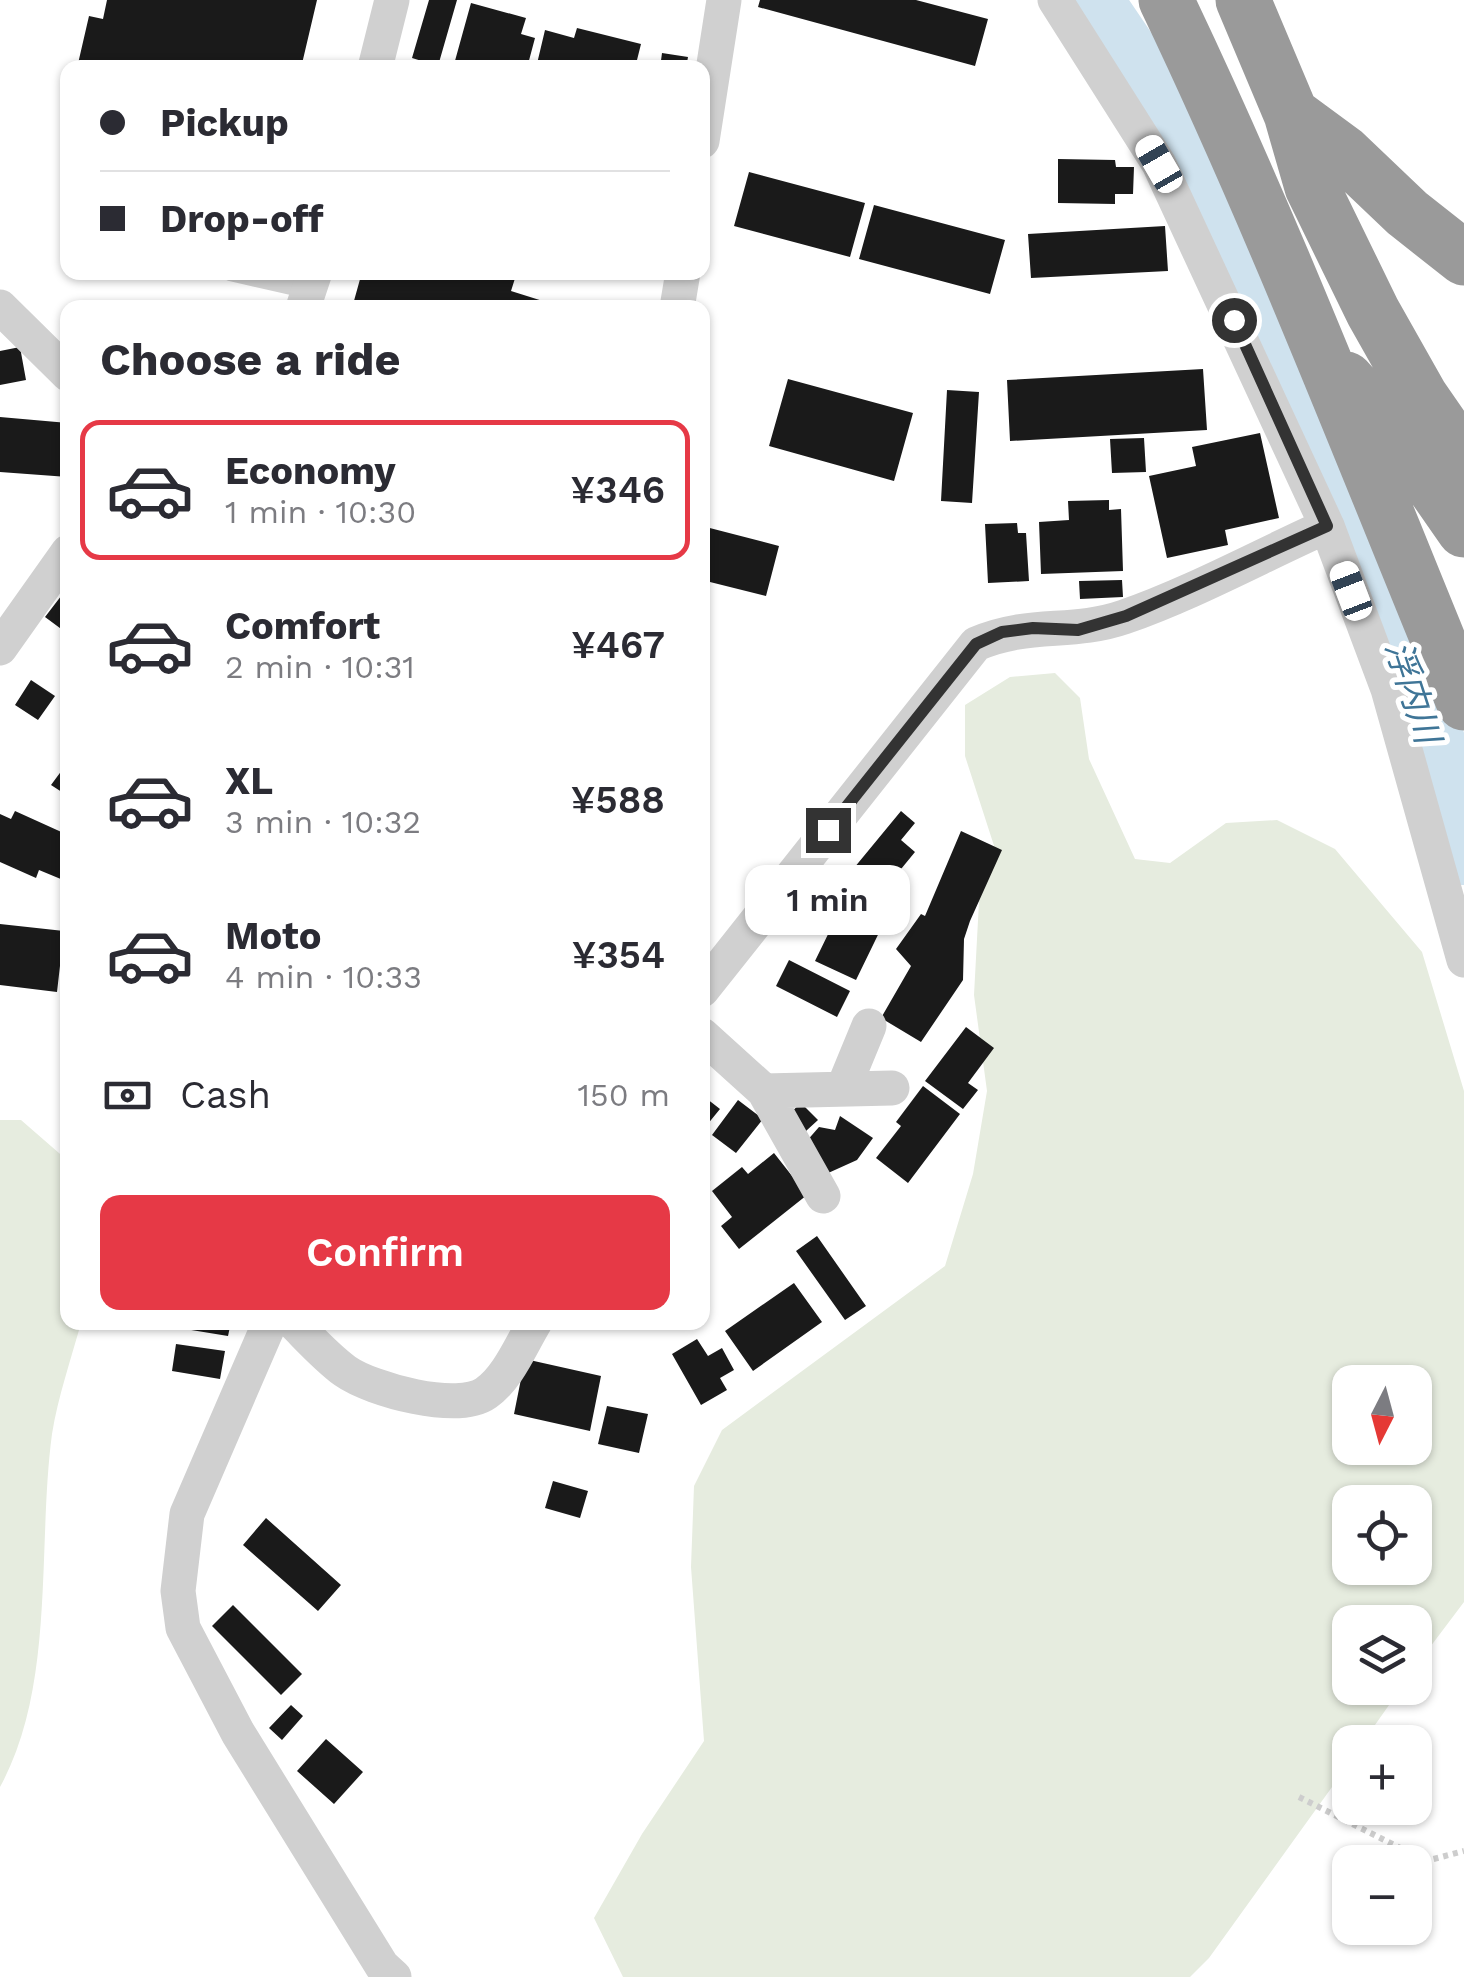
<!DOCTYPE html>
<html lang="en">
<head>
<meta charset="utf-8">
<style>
	body { margin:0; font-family:"Work Sans","Noto Sans JP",sans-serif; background:#f7f7f7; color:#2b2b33; height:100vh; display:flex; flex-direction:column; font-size:38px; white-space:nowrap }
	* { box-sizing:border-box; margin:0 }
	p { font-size:32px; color:#7c7c81 }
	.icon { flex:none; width:55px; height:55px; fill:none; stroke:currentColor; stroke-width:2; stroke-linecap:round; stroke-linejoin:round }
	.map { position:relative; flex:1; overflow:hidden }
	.drawer { position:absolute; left:60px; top:300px; width:650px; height:1030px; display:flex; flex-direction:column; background:#fff; border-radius:20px; box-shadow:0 2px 8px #0004 }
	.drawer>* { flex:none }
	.top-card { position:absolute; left:60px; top:60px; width:650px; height:220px; border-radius:20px; box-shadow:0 2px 8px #0004; display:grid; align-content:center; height:220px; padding:0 40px; background:#fff }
	.needle { width:65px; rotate:186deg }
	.controls { position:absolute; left:1332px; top:1365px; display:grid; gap:20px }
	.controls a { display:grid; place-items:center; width:100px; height:100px; border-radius:20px; background:#fff; box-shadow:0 2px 8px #0004; font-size:50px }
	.end { position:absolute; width:45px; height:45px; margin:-22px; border:12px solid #333; background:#fff; box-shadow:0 0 0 5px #fff }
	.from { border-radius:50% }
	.bubble { position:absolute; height:70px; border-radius:20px; background:#fff; box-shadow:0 2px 8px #0004; font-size:32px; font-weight:600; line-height:70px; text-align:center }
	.car { position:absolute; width:30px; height:60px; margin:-30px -15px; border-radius:12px; box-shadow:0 0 8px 2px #0007; background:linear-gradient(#fff 24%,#345 0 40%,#fff 0 76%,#345 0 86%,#fff 0) }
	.top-card b { display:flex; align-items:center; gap:35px; height:95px; font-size:38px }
	.top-card b+b { border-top:2px solid #e1e1e2 }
	.top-card i { width:25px; height:25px; background:#2b2b33 }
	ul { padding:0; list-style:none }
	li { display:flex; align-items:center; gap:30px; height:140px; margin:0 20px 15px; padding:0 20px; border:5px solid transparent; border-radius:20px }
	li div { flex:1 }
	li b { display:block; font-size:38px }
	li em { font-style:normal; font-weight:600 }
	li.active { border-color:#e63946 }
	li>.icon { width:90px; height:90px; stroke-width:1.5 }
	h2 { padding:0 40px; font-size:45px; line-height:120px }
	.pay { display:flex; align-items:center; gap:25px; height:110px; padding:0 40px; font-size:38px }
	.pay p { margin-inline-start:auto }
	.button { display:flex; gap:20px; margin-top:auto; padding:20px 40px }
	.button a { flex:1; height:115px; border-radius:20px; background:#e63946; color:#fff; font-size:40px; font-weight:600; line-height:115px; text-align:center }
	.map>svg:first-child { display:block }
	.green { fill:#e6ecdf; fill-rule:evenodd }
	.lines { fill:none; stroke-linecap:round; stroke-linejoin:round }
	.river { stroke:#cfe2ee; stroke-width:68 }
	.building { fill:#1a1a1a }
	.path { stroke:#cdcdcd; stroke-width:6; stroke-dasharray:5 5; stroke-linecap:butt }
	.lane { stroke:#d0d0d0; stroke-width:18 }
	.street { stroke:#d0d0d0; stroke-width:35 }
	.highway { stroke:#9a9a9a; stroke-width:55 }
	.route { stroke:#333; stroke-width:12 }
	.labels { text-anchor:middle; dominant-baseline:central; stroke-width:10; stroke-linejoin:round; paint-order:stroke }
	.water-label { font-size:35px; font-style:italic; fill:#3f7597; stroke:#fff }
</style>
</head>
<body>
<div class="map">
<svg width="1464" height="1977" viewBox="0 0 1464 1977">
	<rect width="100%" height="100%" fill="#fff"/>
	<!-- green -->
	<path class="green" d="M1055 673 1080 698 1089 759 1135 859 1170 863 1226 823 1277 820 1335 849 1422 952 1464 1091V1602L1415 1667V1622H1350V1688H1401L1363 1742H1350V1762L1209 1958 1190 1977H623L594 1918 642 1834 704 1741 691 1567 694 1486 722 1430 945 1266 973 1174 987 1091 974 995 980 883 997 855 965 756V705L1010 677ZM1350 1382H1415V1448H1350ZM1350 1502H1415V1568H1350Z
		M0 1120H21L67 1160 68 1322 81 1323C71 1359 58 1397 52 1434 37 1545 56 1686 0 1787Z"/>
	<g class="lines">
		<!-- river -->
		<path class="river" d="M1088 0 1160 106 1309 431 1393 630 1451 800 1464 851"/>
	</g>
	<!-- building -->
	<path class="building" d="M107 0H317L301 68H77L89 16 103 19Z
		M429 0H457L438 66 412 58Z
		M760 0H916L988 19 975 66 758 7Z
		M471 3 526 18 521 34 535 38 527 68H453Z
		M577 28 641 44 635 68H536L545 30 574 38Z
		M662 53 688 57 686 68H660Z
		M1058 159 1115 160 1116 167H1134L1133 194H1115V204L1058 203Z
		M749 172 865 203 850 257 734 226Z
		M874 205 1005 240 990 294 859 259Z
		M1165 226 1168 271 1031 278 1028 234Z
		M362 272H517L511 291 565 308H352Z
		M20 347 26 380 0 385V351Z
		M1203 369 1207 430 1010 441 1007 380Z
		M788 379 913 413 894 481 769 446Z
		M947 390 979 392 972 503 941 501Z
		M0 417 68 423V477L0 472Z
		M1260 433 1279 518 1225 530 1228 545 1167 558 1149 476 1196 466 1192 447Z
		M1144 438 1146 472 1112 473 1110 439Z
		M1109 500V510L1121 509 1123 571 1041 574 1039 522 1069 520 1068 501Z
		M1017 523 1018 533H1026L1029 581 988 583 985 524Z
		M702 526 779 546 766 596 702 580Z
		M1122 580 1123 597 1080 599 1079 581Z
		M68 587V634L45 617Z
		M31 680 55 696 38 720 15 705Z
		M68 762V796L51 785Z
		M15 811 68 835V882L39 870 36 878 0 862V814L11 819Z
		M901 811 915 823 901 840 915 852 883 891 854 868Z
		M961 831 1002 850 970 921 964 939 963 980 921 1042 881 1018 911 966 896 949 921 914 925 916Z
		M851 887 892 906 856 980 815 961Z
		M0 924 64 931 57 992 0 985Z
		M789 960 850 991 837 1017 776 986Z
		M966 1027 994 1048 968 1083 978 1090 963 1109 925 1081Z
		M923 1086 960 1114 908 1183 876 1158 901 1126 896 1122Z
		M702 1095 720 1109 702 1131Z
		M738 1100 763 1119 736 1153 712 1135Z
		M801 1103 818 1120 806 1131 789 1114Z
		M840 1116 873 1138 857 1160 826 1174 805 1143 819 1127 835 1130Z
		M774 1153 807 1195 739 1249 721 1226 732 1217 712 1191 742 1167 748 1174Z
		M817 1236 866 1306 845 1320 796 1251Z
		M794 1283 822 1322 753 1371 725 1331Z
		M180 1322H231L228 1336 179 1328Z
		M697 1339 708 1356 722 1348 734 1370 720 1378 727 1390 701 1405 672 1354Z
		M176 1344 225 1351 220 1379 172 1371Z
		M525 1359 601 1376 590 1431 514 1414Z
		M607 1406 648 1414 639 1453 598 1444Z
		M553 1481 588 1491 580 1518 545 1508Z
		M266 1518 341 1585 318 1611 243 1545Z
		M233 1605 302 1674 281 1695 212 1626Z
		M291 1705 303 1716 282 1740 269 1728Z
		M326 1739 363 1772 334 1804 297 1771Z"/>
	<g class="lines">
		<!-- path -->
		<path class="path" d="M1299 1797 1426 1861 1464 1851"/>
		<!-- lane -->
		<path class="lane" d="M230 272 309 290"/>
		<!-- street -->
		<path class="street" d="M1055 0 1159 164 1327 526 1388 689 1464 960
			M375 68 392 0
			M702 141 724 0
			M0 307 68 374
			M303 308 315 272
			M677 308 683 272
			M0 648 68 552
			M702 990 976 644C1028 621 1072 635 1124 617 1193 593 1260 556 1327 526
			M702 1035 764 1091 823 1196
			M843 1089 869 1026
			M764 1091 892 1088
			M270 1322 187 1514 178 1591 183 1628 238 1733 382 1966 394 1977
			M293 1322C310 1339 326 1357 345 1371 372 1390 458 1413 486 1393 508 1378 521 1345 535 1322"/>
		<!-- highway -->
		<path class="highway" d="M1166 0C1276 230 1367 468 1464 703
			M1243 0 1291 114 1312 187 1373 312 1421 397 1464 459
			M1291 114 1344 153 1407 213 1464 258
			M1346 379 1402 441 1464 530"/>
	</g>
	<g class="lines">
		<!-- route -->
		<path class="route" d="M828 830 976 644 1002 632 1033 628 1078 630 1126 616 1327 526 1234 320"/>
	</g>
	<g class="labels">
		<!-- water labels -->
		<g class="water-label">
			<text transform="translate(1413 692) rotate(72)">浮内川</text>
		</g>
	</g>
</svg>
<div class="controls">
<a><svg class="needle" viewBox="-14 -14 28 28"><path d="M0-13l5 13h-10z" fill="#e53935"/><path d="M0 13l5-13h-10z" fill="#7c7c81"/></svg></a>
<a><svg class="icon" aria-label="locate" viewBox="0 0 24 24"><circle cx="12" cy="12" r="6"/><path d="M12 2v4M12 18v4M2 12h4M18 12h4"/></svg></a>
<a><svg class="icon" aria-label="layers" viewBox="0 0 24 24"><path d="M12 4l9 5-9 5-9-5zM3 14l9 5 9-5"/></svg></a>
<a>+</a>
<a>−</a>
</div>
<i class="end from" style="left:1234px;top:320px"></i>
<i class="end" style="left:828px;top:830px"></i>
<div class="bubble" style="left:745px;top:865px;width:165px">1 min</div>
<i class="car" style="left:1159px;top:164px;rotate:330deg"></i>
<i class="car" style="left:1351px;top:591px;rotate:339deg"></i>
<div class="top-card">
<b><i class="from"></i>Pickup</b>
<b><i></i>Drop-off</b>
</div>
<section class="drawer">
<h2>Choose a ride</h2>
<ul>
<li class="active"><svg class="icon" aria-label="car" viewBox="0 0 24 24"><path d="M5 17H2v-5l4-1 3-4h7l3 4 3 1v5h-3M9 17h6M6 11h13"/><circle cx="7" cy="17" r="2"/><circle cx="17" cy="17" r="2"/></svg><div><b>Economy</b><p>1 min · 10:30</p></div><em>¥346</em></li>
<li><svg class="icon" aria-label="car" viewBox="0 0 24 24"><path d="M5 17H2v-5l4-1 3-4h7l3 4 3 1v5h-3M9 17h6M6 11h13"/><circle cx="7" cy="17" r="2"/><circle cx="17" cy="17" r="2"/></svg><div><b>Comfort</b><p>2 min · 10:31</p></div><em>¥467</em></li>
<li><svg class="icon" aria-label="car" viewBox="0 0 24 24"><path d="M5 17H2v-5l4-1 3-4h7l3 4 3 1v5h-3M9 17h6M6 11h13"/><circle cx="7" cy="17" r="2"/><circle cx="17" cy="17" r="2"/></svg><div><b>XL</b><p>3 min · 10:32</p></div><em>¥588</em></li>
<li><svg class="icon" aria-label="car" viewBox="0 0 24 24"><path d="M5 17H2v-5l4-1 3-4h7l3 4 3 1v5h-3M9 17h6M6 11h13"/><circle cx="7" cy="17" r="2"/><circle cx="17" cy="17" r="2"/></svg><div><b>Moto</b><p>4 min · 10:33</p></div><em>¥354</em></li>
</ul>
<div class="pay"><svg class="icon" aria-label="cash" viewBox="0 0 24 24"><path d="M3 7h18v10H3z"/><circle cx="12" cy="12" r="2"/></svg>Cash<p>150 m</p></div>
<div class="button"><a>Confirm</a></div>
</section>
</div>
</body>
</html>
